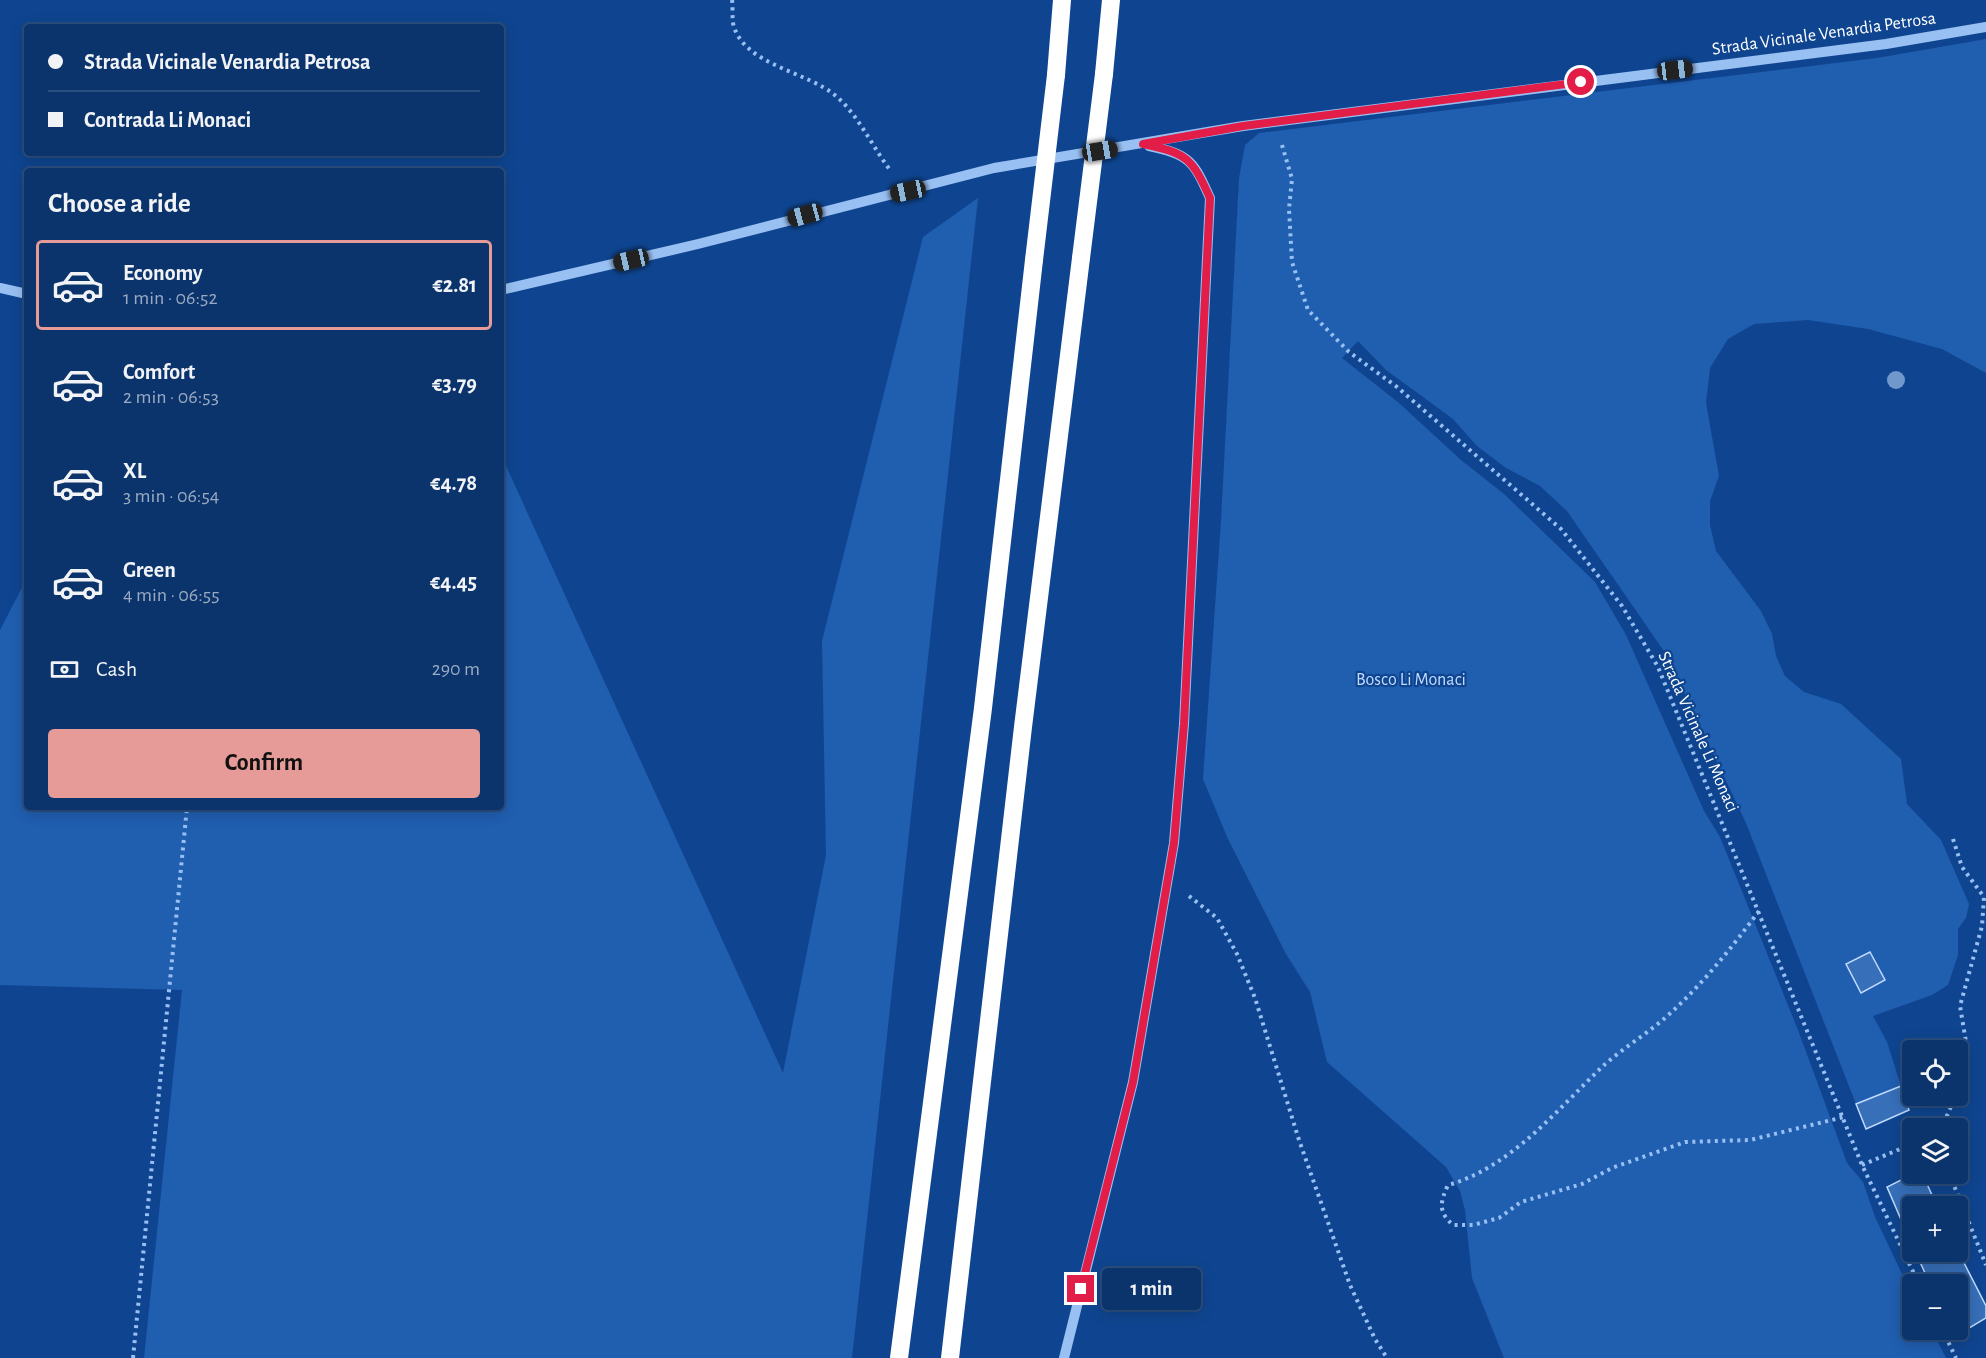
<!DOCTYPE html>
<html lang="en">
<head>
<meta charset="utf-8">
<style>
	body { margin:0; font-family:"Alegreya Sans",sans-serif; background:#193f74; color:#f1f3f6; height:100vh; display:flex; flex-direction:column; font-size:22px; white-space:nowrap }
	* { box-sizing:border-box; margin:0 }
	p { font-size:20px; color:#9aaac2 }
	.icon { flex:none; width:33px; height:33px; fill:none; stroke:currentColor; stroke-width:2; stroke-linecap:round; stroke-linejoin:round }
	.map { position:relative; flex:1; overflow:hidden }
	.panel { position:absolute; left:24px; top:168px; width:480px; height:642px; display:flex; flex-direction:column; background:#0b346c; border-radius:6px; box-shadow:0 3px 15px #0003,0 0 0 2px #2b4f7f }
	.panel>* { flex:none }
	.top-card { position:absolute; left:24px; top:24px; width:480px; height:132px; border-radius:6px; box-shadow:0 3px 15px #0003,0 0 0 2px #2b4f7f; display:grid; align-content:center; height:132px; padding:0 24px; background:#0b346c }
	.controls { position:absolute; left:1902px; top:1040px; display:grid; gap:12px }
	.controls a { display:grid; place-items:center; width:66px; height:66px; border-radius:6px; background:#0b346c; box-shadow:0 3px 15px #0003,0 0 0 2px #2b4f7f; font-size:30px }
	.end { position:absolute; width:27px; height:27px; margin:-14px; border:8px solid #e11d48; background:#fff; box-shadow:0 0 0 3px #fff }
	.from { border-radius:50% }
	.bubble { position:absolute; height:42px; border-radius:6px; background:#0b346c; box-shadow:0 3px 15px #0003,0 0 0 2px #2b4f7f; font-size:20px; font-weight:700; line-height:42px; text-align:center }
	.car { position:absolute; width:18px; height:36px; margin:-18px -9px; border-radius:8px; box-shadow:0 0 4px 2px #0007; background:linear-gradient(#222 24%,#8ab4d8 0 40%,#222 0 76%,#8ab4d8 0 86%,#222 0) }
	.top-card b { display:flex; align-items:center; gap:21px; height:57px; font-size:22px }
	.top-card b+b { border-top:2px solid #2b4f7f }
	.top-card i { width:15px; height:15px; background:#f1f3f6 }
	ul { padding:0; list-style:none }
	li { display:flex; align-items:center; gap:18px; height:90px; margin:0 12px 9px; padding:0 12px; border:3px solid transparent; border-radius:6px }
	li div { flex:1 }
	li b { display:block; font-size:22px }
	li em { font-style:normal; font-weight:700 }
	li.on { border-color:#e69b98 }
	li>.icon { width:54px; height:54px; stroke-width:1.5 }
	h2 { padding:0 24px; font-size:27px; line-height:72px }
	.pay { display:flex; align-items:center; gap:15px; height:66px; padding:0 24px; font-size:22px }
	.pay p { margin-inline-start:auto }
	.action { display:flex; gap:12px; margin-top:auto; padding:12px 24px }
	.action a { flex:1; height:69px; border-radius:6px; background:#e69b98; color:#111; font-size:24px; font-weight:700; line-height:69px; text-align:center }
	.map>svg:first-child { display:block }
	.green { fill:#205eb0 }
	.building { fill:#376fb9; stroke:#c0dbfe; stroke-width:1.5 }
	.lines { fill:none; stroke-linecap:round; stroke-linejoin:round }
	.path { stroke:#99c0f3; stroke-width:4; stroke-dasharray:3 4.5; stroke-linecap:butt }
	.minor { stroke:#99c0f3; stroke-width:10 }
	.highway { stroke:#fff; stroke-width:18 }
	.highway-bridge { stroke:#fff; stroke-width:18 }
	.tree { fill:#7098cc }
	.route { stroke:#e11d48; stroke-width:8 }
	.labels { text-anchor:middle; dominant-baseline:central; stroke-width:4.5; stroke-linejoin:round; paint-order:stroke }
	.street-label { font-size:18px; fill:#fff; stroke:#0f4590 }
	.park-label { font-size:18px; fill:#c0dbfe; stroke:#0f4590 }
</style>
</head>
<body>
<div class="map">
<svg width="1986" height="1358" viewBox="0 0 1986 1358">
	<rect width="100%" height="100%" fill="#0f4590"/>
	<!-- green -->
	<path class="green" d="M1986 39V373L1942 349 1868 329 1808 320 1754 324 1728 339 1710 368 1706 403 1719 476 1710 501V525L1716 551 1761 611 1772 634 1776 656 1785 676 1804 692 1841 704 1901 759 1907 804 1941 840 1969 904 1966 918 1958 929V955L1948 985 1932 995 1873 1016 1887 1042 1901 1086 1856 1104 1746 823 1666 654 1567 511 1540 486 1506 468 1477 446 1453 419 1386 370 1358 341 1342 358 1399 403 1461 460 1504 494 1595 582 1626 635 1704 811 1720 837 1798 1030 1847 1163 1863 1182 1875 1217 1912 1295V1329H1931L1946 1358H1504L1472 1278 1465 1210 1460 1191 1446 1167 1327 1062 1310 992 1286 954 1228 839 1203 779 1221 521 1239 178 1245 145 1259 133 1877 58Z
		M978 198 852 1358H144L182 990 0 985V630L27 578V807H501V455L783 1073 826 855 822 641 923 237Z"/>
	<!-- building -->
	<path class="building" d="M1870 952 1885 980 1861 993 1846 964Z
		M1901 1086 1909 1110 1866 1129 1856 1104Z
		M1915 1173H1922L1937 1206H1912V1245L1887 1187Z
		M1915 1251H1958L1986 1306V1318L1956 1336 1953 1329H1958V1284H1930Z"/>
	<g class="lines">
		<!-- path -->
		<path class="path" d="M732 0C733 7 732 16 733 23 742 65 807 71 836 96 859 116 872 146 890 170
			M1282 145 1292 179 1289 209 1292 262 1308 310 1349 352 1397 387 1561 529 1622 606 1658 667 1862 1165 1919 1284
			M1953 839 1962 867 1984 897 1982 926 1960 1006 1967 1048 1958 1092
			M1189 896 1217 918 1237 954 1255 998 1299 1140 1350 1285 1375 1339 1387 1358
			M1759 911C1730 950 1701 986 1665 1018 1645 1035 1622 1049 1603 1066 1558 1109 1510 1168 1448 1185 1440 1202 1438 1212 1453 1225H1473L1499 1218 1521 1202 1582 1184 1612 1168 1685 1142 1750 1140 1844 1117
			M1937 1128 1946 1118 1956 1095
			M1862 1165 1912 1144
			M1949 1173 1986 1265
			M1942 1329 1956 1358
			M133 1358 187 807"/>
		<!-- minor -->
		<path class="minor" d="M0 288 27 294
			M501 290 698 244 994 168 1243 126 1886 44 1986 27
			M1064 1358 1133 1082 1174 843 1184 724 1210 198C1194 162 1190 154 1149 146"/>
		<!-- highway -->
		<path class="highway" d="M1104 74 1111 0
			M1056 75 1062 0
			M899 1358 983 708 1034 260
			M950 1358 1023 727 1081 258"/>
		<!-- highway-bridge -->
		<path class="highway-bridge" d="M1081 258 1104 74
			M1034 260 1056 75"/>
	</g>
	<!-- trees -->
	<circle class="tree" cx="1896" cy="380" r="9"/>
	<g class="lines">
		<!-- route -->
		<path class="route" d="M1081 1289 1133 1082 1174 843 1184 724 1210 198C1192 158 1187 153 1143 144L1243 126 1581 82"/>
	</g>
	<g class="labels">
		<!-- street labels -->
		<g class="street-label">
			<text transform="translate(1824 34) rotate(-8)">Strada Vicinale Venardia Petrosa</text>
			<text transform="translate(1698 732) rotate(66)">Strada Vicinale Li Monaci</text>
		</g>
		<!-- park labels -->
		<g class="park-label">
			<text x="1411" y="680">Bosco Li Monaci</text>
		</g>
	</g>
</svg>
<div class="controls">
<a><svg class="icon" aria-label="locate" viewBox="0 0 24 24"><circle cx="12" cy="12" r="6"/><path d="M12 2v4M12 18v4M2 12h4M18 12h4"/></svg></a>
<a><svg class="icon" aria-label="layers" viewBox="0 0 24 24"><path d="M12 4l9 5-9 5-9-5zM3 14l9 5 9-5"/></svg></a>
<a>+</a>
<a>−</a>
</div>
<i class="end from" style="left:1581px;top:82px"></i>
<i class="end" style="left:1081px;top:1289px"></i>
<div class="bubble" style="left:1102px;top:1268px;width:99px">1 min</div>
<i class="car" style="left:1675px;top:70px;rotate:83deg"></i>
<i class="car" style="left:1100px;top:151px;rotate:81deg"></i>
<i class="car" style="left:908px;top:191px;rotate:258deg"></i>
<i class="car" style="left:805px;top:215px;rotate:255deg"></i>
<i class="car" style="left:631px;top:260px;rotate:257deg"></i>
<div class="top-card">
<b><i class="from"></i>Strada Vicinale Venardia Petrosa</b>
<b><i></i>Contrada Li Monaci</b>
</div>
<section class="panel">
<h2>Choose a ride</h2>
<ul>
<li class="on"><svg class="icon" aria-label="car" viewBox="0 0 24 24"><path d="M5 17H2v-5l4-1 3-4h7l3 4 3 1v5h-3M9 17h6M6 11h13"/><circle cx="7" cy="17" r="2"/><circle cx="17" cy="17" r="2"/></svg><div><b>Economy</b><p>1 min · 06:52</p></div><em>€2.81</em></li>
<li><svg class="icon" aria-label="car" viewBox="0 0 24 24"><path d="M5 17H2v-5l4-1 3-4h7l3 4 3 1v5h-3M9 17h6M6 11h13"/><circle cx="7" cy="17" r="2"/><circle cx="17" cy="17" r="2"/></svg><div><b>Comfort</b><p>2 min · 06:53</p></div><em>€3.79</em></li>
<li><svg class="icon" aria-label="car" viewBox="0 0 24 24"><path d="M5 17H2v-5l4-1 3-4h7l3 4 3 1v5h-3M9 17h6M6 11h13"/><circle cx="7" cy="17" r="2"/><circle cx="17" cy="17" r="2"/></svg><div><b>XL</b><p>3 min · 06:54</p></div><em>€4.78</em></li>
<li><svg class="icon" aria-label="car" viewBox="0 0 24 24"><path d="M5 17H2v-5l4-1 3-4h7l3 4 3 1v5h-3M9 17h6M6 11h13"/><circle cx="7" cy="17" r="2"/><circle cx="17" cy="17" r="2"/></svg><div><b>Green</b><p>4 min · 06:55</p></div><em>€4.45</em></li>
</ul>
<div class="pay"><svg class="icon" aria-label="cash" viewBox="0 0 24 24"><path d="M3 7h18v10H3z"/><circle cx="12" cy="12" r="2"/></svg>Cash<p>290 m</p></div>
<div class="action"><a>Confirm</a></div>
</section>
</div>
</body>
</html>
